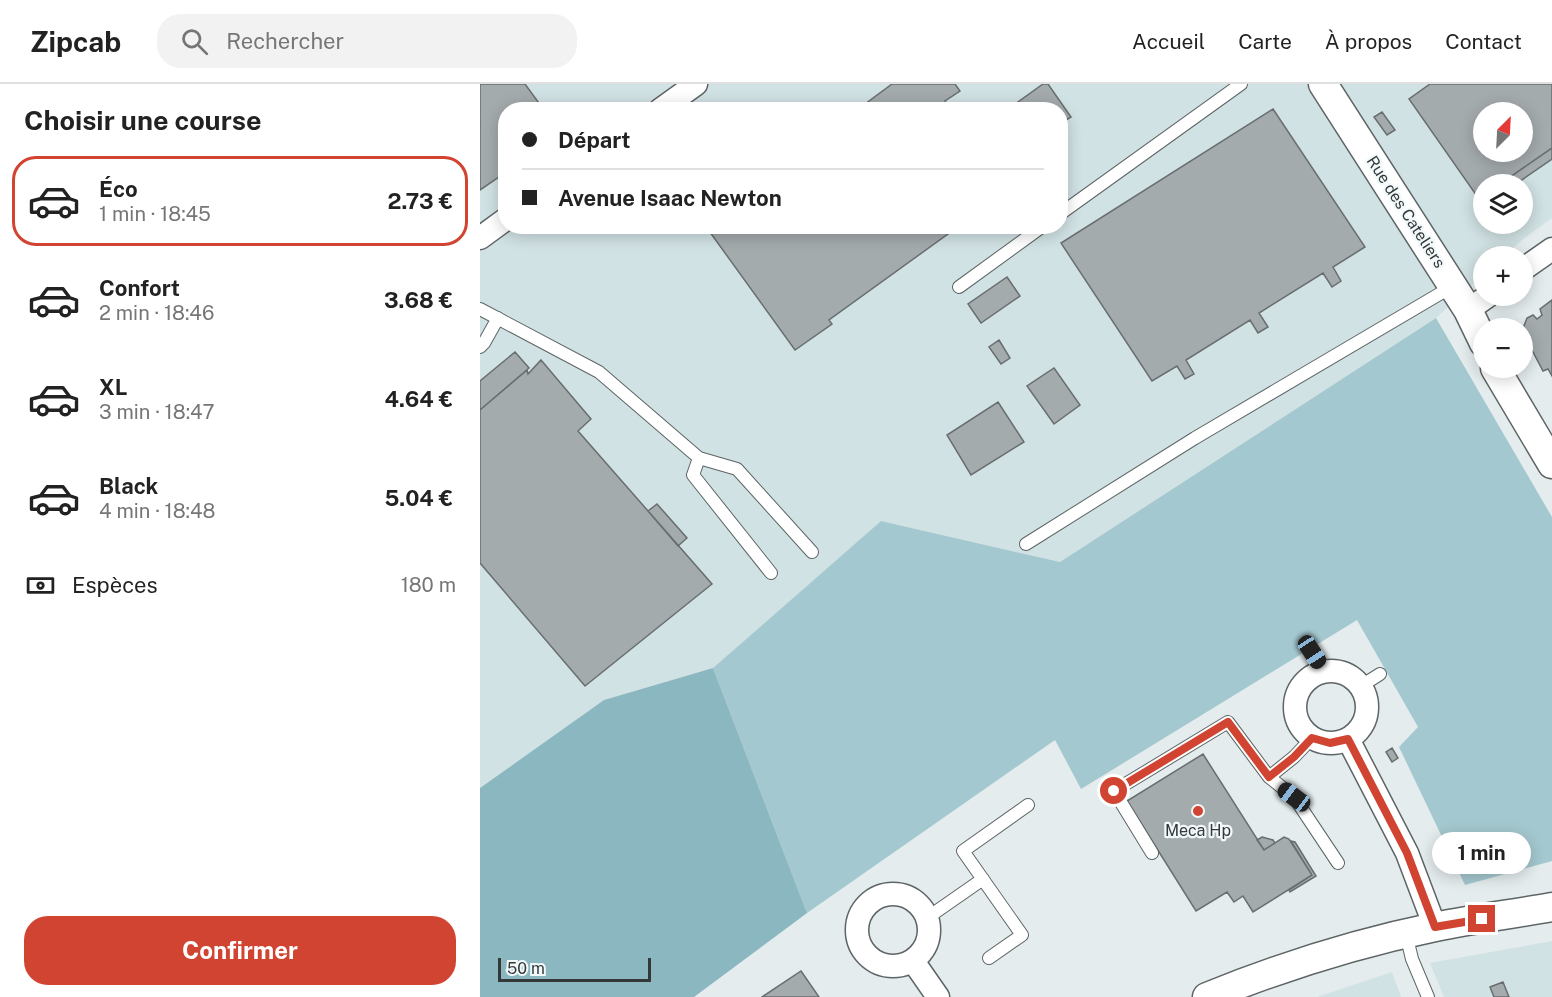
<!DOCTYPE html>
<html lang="fr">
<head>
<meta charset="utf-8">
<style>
	body { margin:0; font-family:"Public Sans",sans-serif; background:#f2f2f2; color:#222; height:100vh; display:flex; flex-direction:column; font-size:22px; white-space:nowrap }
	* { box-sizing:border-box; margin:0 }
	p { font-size:20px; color:#767676 }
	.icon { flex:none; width:33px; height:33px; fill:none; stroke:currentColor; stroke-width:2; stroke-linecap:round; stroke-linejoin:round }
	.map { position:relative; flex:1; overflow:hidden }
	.panel { display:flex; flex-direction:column; background:#fff; width:480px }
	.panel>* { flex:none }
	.hud { position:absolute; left:18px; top:18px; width:570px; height:132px; border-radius:24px; box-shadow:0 3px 15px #0003; display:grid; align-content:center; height:132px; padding:0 24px; background:#fff }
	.needle { width:39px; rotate:24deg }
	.fabs { position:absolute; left:993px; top:18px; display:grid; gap:12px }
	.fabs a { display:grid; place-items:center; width:60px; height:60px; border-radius:50%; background:#fff; box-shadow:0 3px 15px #0003; font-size:30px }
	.scale { position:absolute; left:18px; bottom:15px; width:153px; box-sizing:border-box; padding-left:6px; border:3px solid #353838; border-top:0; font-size:16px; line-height:21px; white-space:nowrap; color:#353838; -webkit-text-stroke:4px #f2f9fb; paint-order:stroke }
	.end { position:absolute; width:27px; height:27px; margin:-14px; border:8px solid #d04431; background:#fff; box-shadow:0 0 0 3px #fff }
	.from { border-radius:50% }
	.bubble { position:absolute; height:42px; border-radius:21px; background:#fff; box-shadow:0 3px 15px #0003; font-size:20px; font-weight:700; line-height:42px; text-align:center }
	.car { position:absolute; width:18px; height:36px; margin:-18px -9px; border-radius:8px; box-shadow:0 0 4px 2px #0007; background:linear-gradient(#222 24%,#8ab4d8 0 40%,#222 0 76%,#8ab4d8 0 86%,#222 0) }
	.hud b { display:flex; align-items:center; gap:21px; height:57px; font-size:22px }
	.hud b+b { border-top:2px solid #e0e0e0 }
	.hud i { width:15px; height:15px; background:#222 }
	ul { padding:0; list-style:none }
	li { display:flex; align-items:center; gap:18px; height:90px; margin:0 12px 9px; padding:0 12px; border:3px solid transparent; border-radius:24px }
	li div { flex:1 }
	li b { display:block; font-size:22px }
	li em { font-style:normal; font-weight:700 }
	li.current { border-color:#d04431 }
	li>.icon { width:54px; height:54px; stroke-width:1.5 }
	h2 { padding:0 24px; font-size:27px; line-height:72px }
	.pay { display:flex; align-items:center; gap:15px; height:66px; padding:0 24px; font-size:22px }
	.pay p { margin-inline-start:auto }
	.button { display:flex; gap:12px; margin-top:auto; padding:12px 24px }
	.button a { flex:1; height:69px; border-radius:24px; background:#d04431; color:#fff; font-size:24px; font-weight:700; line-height:69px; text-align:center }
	header { display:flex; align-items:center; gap:36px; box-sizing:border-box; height:84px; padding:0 30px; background:#fff; border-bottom:2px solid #e0e0e0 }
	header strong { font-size:28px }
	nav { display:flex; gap:33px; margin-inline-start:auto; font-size:21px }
	.search { width:420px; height:54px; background:#f2f2f2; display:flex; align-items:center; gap:15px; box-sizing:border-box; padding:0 21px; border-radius:24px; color:#767676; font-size:22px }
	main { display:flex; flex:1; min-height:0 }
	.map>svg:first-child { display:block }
	.built { fill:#d1e2e4; fill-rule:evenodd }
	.green { fill:#a4c8cf }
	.forest { fill:#8bb7c0 }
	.building { fill:#a4abad; stroke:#686e70; stroke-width:1.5; fill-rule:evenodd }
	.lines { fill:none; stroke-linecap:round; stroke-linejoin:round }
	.service-casing { stroke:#5d6465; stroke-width:14 }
	.minor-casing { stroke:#5d6465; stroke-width:25 }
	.tertiary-casing { stroke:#5d6465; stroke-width:31 }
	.service { stroke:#fff; stroke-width:12 }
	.minor { stroke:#fff; stroke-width:22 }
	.tertiary { stroke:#fff; stroke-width:28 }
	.route { stroke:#d04431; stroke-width:8 }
	.poi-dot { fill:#d04431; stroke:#f2f9fb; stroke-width:2 }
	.labels { text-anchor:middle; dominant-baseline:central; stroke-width:4.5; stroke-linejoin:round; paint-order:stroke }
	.street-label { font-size:16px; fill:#353838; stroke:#f2f9fb }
	.poi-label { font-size:16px; fill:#353838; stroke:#f2f9fb }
</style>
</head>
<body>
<header>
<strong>Zipcab</strong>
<div class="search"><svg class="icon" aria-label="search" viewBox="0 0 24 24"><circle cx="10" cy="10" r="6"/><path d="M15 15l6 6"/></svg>Rechercher</div>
<nav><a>Accueil</a><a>Carte</a><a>À propos</a><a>Contact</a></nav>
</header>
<main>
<section class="panel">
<h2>Choisir une course</h2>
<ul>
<li class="current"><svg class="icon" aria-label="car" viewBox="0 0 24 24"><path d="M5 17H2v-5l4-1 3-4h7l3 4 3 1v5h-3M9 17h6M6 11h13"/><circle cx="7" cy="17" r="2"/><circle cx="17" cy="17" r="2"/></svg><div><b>Éco</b><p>1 min · 18:45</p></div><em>2.73 €</em></li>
<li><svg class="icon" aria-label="car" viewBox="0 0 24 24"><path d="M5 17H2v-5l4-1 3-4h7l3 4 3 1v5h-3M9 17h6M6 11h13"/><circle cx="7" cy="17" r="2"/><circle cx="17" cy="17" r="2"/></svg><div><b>Confort</b><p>2 min · 18:46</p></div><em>3.68 €</em></li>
<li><svg class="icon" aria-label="car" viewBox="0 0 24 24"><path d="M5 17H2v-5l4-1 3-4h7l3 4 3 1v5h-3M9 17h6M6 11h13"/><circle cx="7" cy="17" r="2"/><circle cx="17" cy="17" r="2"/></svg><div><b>XL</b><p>3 min · 18:47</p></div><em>4.64 €</em></li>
<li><svg class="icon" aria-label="car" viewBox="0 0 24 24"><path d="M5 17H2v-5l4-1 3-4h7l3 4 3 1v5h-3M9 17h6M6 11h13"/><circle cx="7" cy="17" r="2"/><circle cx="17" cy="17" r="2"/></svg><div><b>Black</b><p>4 min · 18:48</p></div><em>5.04 €</em></li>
</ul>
<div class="pay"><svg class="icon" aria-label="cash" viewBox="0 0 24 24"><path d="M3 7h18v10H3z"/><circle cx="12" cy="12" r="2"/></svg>Espèces<p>180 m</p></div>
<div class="button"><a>Confirmer</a></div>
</section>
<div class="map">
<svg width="1072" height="913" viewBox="0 0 1072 913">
	<rect width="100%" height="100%" fill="#e4eced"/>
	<!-- built -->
	<path class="built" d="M0 0H1072V134L1042 156 1024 172H1004L1003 191 956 234 580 478 401 437 233 584 124 616 0 704ZM26 26H580V142H26ZM1004 28H1042V68H1004ZM1004 100H1042V140H1004Z
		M1072 857V913H964L950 879Z
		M912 888 921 913H837Z"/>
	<!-- green -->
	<path class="green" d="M956 234 1072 433V777L985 801 919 663 938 643 877 536 601 705 575 656 327 829 233 584 401 437 580 478Z"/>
	<!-- forest -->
	<path class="forest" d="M233 584 327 829 214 913H0V704L124 616Z"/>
	<!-- building -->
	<path class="building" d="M0 0H45L64 26H26V88L0 106Z
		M412 0H475L480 7 465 17 471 26H377Z
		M563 0H568L591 33 580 40V26H543L538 18Z
		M950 0H1072V64L1020 100H1004V112L999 115 929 15ZM1004 28H1042V68H1004Z
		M793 25 885 163 853 183 861 197 852 203 843 189 779 229 788 243 778 249 770 236 706 276 714 290 705 295 697 282 672 297 581 159Z
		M902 28 915 46 907 51 894 33Z
		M1072 64V75L1036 100H1020Z
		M229 142H479L349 236 352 240 315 266 227 144Z
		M527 193 540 212 501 239 488 220Z
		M1072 216V292L1068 285 1063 287 1042 247 1047 234 1053 231 1057 235 1062 231 1060 225Z
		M519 256 530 274 521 280 509 263Z
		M35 268 49 284 0 326V297Z
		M61 276 111 335 98 347 232 500 105 602 0 479V326L47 286 48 290Z
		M574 284 600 321 574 340 547 302Z
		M518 318 544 358 491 391 467 351Z
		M177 420 207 454 198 462 168 427Z
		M912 664 918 674 912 678 906 668Z
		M723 670 784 766 804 753 809 755 832 791 773 828 763 812 754 818 747 808 716 827 647 717Z
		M782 753 793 756 795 759 784 766 777 756Z
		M811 757 815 758 836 792 810 808 809 806 832 791Z
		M321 887 339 913H282Z
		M1023 898 1029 913H1014L1010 903Z"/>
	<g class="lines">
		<!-- service casing -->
		<g class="service-casing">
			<path id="service" d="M580 130 761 0
				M479 203 563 142
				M0 225 119 288 219 374 257 385 332 468
				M0 263 4 259 18 234
				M219 374 213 391 291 489
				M546 460 715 354 973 202
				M832 568 845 588
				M881 602 900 590
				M789 693 814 673 832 654
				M672 769 634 707 748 638 789 693 814 713 858 779
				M447 834 503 795
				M926 850 932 875 948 913
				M509 874 542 851 483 767 548 721"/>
		</g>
		<!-- minor casing -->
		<g class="minor-casing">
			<path id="minor" d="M180 26 216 0
				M0 154 26 135
				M1042 186 1072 165
				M988 226 1008 212
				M815 623a36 36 0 1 1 72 0a36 36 0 1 1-72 0Z
				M868 655 927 769 955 843
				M377 846a36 36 0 1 1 72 0a36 36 0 1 1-72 0Z
				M433 877 458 913"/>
		</g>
		<!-- tertiary casing -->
		<g class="tertiary-casing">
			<path id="tertiary" d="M843 0 988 226 1004 259
				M1015 284 1072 380
				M727 913C801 883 877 859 955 843 993 835 1033 830 1072 823"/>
		</g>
		<!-- service -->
		<use href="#service" class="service"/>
		<!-- minor -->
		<use href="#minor" class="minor"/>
		<!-- tertiary -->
		<use href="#tertiary" class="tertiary"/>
	</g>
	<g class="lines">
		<!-- route -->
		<path class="route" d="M634 707 748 638 789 693 814 673 832 654 850 659 868 655 927 769 955 843 1002 835"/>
	</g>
	<!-- markers -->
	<circle class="poi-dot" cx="718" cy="727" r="6"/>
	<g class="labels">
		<!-- street labels -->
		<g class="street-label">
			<text transform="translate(926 128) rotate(57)">Rue des Cateliers</text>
		</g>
		<!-- poi labels -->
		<g class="poi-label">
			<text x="718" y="746">Meca Hp</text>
		</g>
	</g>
</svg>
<div class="fabs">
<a><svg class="needle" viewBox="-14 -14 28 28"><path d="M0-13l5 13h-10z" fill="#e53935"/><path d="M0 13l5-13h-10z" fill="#767676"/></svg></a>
<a><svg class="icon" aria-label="layers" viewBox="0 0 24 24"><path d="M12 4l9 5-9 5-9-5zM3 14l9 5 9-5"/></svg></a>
<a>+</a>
<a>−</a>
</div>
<div class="scale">50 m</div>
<i class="end from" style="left:634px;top:707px"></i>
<i class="end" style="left:1002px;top:835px"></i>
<div class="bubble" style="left:952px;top:748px;width:99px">1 min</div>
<i class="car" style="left:832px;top:568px;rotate:147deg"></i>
<i class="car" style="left:814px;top:713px;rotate:307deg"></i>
<div class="hud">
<b><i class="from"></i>Départ</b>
<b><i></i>Avenue Isaac Newton</b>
</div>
</div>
</main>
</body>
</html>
